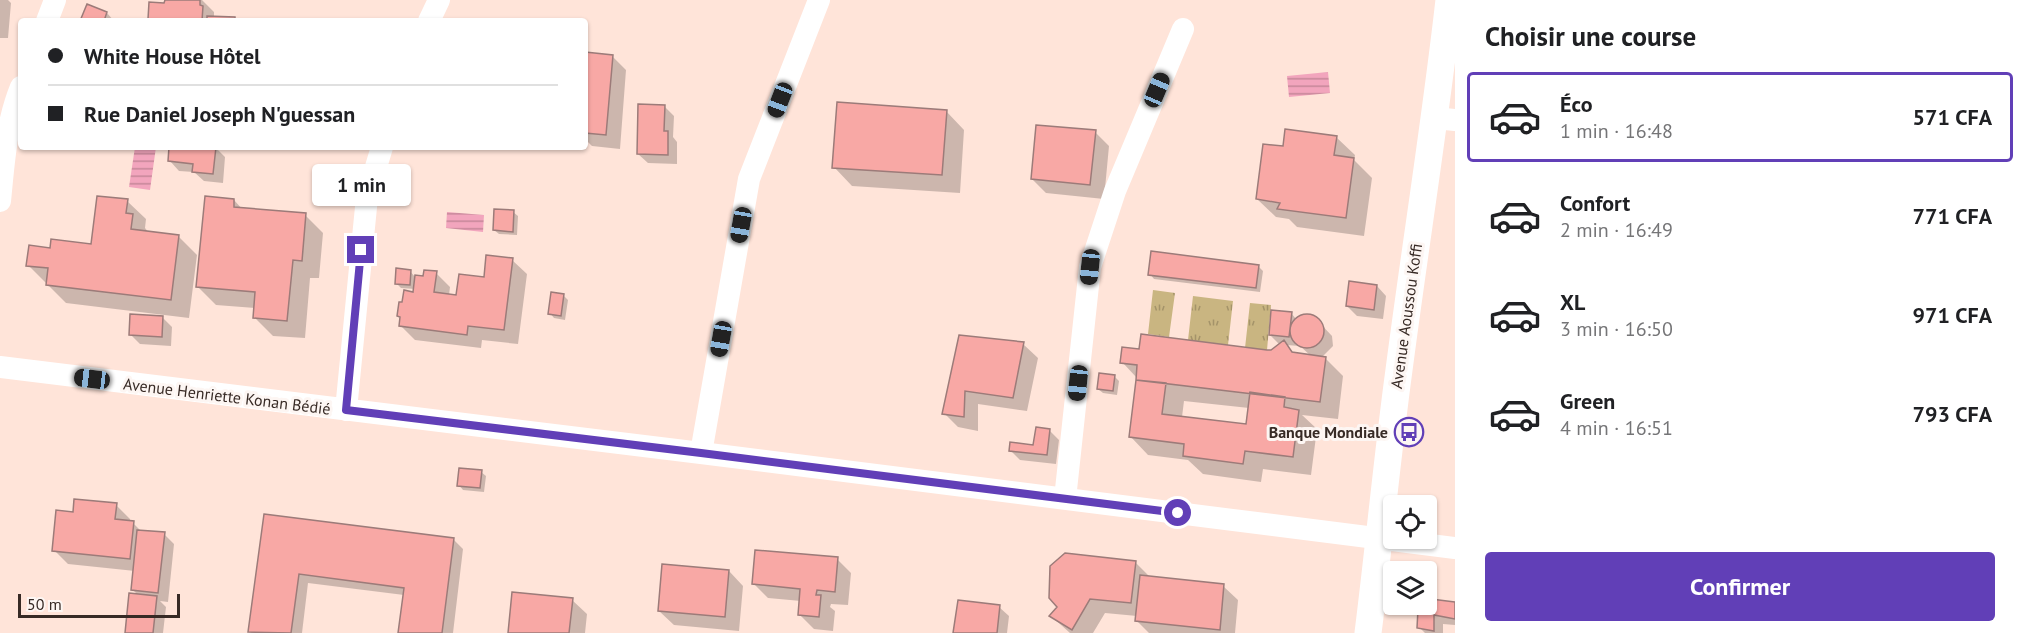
<!DOCTYPE html>
<html lang="fr">
<head>
<meta charset="utf-8">
<style>
	body { margin:0; font-family:"PT Sans",sans-serif; background:#f6f6f6; color:#202124; height:100vh; display:flex; flex-direction:column; font-size:22px; white-space:nowrap }
	* { box-sizing:border-box; margin:0 }
	p { font-size:20px; color:#757577 }
	.icon { flex:none; width:33px; height:33px; fill:none; stroke:currentColor; stroke-width:2; stroke-linecap:round; stroke-linejoin:round }
	.map { position:relative; flex:1; overflow:hidden }
	.details { display:flex; flex-direction:column; background:#fff; width:570px }
	.details>* { flex:none }
	.guide { position:absolute; left:18px; top:18px; width:570px; height:132px; border-radius:6px; box-shadow:0 2px 4px #0004; display:grid; align-content:center; height:132px; padding:0 30px; background:#fff }
	.fabs { position:absolute; left:1383px; top:495px; display:grid; gap:12px }
	.fabs a { display:grid; place-items:center; width:54px; height:54px; border-radius:6px; background:#fff; box-shadow:0 2px 4px #0004; font-size:30px }
	.scale { position:absolute; left:18px; bottom:15px; width:162px; box-sizing:border-box; padding-left:6px; border:3px solid #372a25; border-top:0; font-size:16px; line-height:21px; white-space:nowrap; color:#372a25; -webkit-text-stroke:4px #fdf6f3; paint-order:stroke }
	.end { position:absolute; width:27px; height:27px; margin:-14px; border:8px solid #613fb7; background:#fff; box-shadow:0 0 0 3px #fff }
	.from { border-radius:50% }
	.bubble { position:absolute; height:42px; border-radius:6px; background:#fff; box-shadow:0 2px 4px #0004; font-size:20px; font-weight:800; line-height:42px; text-align:center }
	.car { position:absolute; width:18px; height:36px; margin:-18px -9px; border-radius:8px; box-shadow:0 0 4px 2px #0007; background:linear-gradient(#222 24%,#8ab4d8 0 40%,#222 0 76%,#8ab4d8 0 86%,#222 0) }
	.guide b { display:flex; align-items:center; gap:21px; height:57px; font-size:22px }
	.guide b+b { border-top:2px solid #e0e0e0 }
	.guide i { width:15px; height:15px; background:#202124 }
	ul { padding:0; list-style:none }
	li { display:flex; align-items:center; gap:18px; height:90px; margin:0 12px 9px; padding:0 18px; border:3px solid transparent; border-radius:6px }
	li div { flex:1 }
	li b { display:block; font-size:22px }
	li em { font-style:normal; font-weight:800 }
	li.on { border-color:#613fb7 }
	li>.icon { width:54px; height:54px; stroke-width:1.5 }
	h2 { padding:0 30px; font-size:27px; line-height:72px }
	.button { display:flex; gap:12px; margin-top:auto; padding:12px 30px }
	.button a { flex:1; height:69px; border-radius:6px; background:#613fb7; color:#fff; font-size:24px; font-weight:800; line-height:69px; text-align:center }
	main { display:flex; flex:1; min-height:0 }
	.map>svg:first-child { display:block }
	.grass { fill:url(#grass-tufts) }
	.water { fill:url(#water-rules) }
	.shadow { fill:#0003; fill-rule:evenodd }
	.building { fill:#f8a8a5; stroke:#9c7b79; stroke-width:1.5 }
	.lines { fill:none; stroke-linecap:round; stroke-linejoin:round }
	.minor { stroke:#fff; stroke-width:22 }
	.tertiary { stroke:#fff; stroke-width:27 }
	.route { stroke:#613fb7; stroke-width:8 }
	.labels { text-anchor:middle; dominant-baseline:central; stroke-width:6; stroke-linejoin:round; paint-order:stroke }
	.street-label { font-size:16px; fill:#372a25; stroke:#fdf6f3 }
	.poi-label { font-size:16px; font-weight:bold; fill:#372a25; stroke:#fdf6f3; text-anchor:end }
</style>
</head>
<body>
<main>
<div class="map">
<svg width="1455" height="633" viewBox="0 0 1455 633">
	<defs>
		<pattern id="grass-tufts" width="24" height="20" patternUnits="userSpaceOnUse" patternTransform="scale(1.5)"><rect width="24" height="20" fill="#c9b581"/><path d="M3 7l-1-3M5 7V3M7 7l1-3M15 17l-1-3M17 17v-4M19 17l1-3" fill="none" stroke="#a49369"/></pattern>
		<pattern id="water-rules" width="6" height="5" patternUnits="userSpaceOnUse" patternTransform="scale(1.5)"><rect width="6" height="5" fill="#f2a5bd"/><path d="M0 2.5h6" fill="none" stroke="#c58799"/></pattern>
	</defs>
	<rect width="100%" height="100%" fill="#ffe4d9"/>
	<!-- grass -->
	<path class="grass" d="M1153 290 1175 293 1169 337 1148 334Z
		M1193 296 1233 301 1228 345 1188 340Z
		M1250 303 1271 305 1267 350 1245 348Z"/>
	<!-- water -->
	<path class="water" d="M1328 72 1330 93 1289 97 1287 76Z
		M135 147H156L150 190 129 187Z
		M447 212 484 215 483 232 446 228Z"/>
	<!-- shadow -->
	<path class="shadow" d="M0 0H8L11 3 8 38H0Z
		M166 0H202L214 12V18L235 19 237 21H143H149L166 4Z
		M88 6 107 13 114 21H82Z
		M585 54 612 56 626 70 620 149 592 146 585 139Z
		M664 106 674 116 673 137 677 142V164L648 163 638 154Z
		M946 111 964 130 960 193 852 186 834 167Z
		M1095 132 1109 146 1104 199 1046 193 1032 179Z
		M1336 137 1355 155 1354 160 1372 178 1364 236 1297 227 1289 219 1276 217 1257 199 1284 148Z
		M171 147H215L225 157 223 183 204 181 194 172 179 171 170 161Z
		M234 200 243 210 305 215 323 233 319 278H310L305 338 273 336 254 317 255 308 216 305 198 287Z
		M127 201 146 219 145 228 149 233 179 237 197 255 189 318 66 303 28 265 51 249 92 245Z
		M513 212 518 216 517 235 499 234 494 230Z
		M512 260 527 274 518 344 482 340 481 348 415 340 401 326 415 289 401 288 397 284 410 271 415 277 424 278 436 273 450 287 449 295 458 296Z
		M1258 266 1263 271 1260 292 1154 279 1150 274Z
		M1377 286 1386 296 1383 319 1357 316 1347 306Z
		M563 295 568 300 565 320 554 318 550 313Z
		M1291 313 1297 320 1310 316 1315 318 1332 336 1333 346 1323 356 1343 376 1338 419 1302 415 1317 429 1311 475 1263 469 1261 482 1203 474 1188 460 1148 455 1130 436 1137 378 1122 362 1271 351 1280 345 1270 335ZM1286 345 1300 346 1311 356 1295 354ZM1184 401 1249 408 1247 426 1182 417Z
		M163 318 172 327 171 346 140 344 130 334Z
		M960 337 1023 344 1038 358 1027 411 978 404V431L958 427 944 413Z
		M1114 376 1119 381 1117 395 1103 393 1098 389Z
		M1049 430 1059 440 1056 464 1020 460 1010 450 1035 446Z
		M481 472 486 476 484 492 463 490 459 485Z
		M116 505 130 519V522L133 523 142 532 164 534 174 544 168 602 160 601 166 607 163 633H126L139 596 133 590 135 571 68 564 54 550 74 513Z
		M265 515 454 540 463 549 453 633H399L404 595 308 583 302 633H251L250 631Z
		M837 559 851 573 848 605 831 604 830 607 835 611 833 631 814 629 800 615 801 601 768 598 754 584Z
		M1135 562 1150 577 1223 586 1238 600 1235 633H1149L1137 621V616L1105 613 1093 633H1070L1051 616Z
		M729 571 743 586 739 631 674 625 659 611Z
		M572 600 587 614 585 633H510Z
		M1455 603V625L1443 624V633H1450H1425L1419 627 1429 611Z
		M999 607 1009 616 1007 633H955Z"/>
	<!-- building -->
	<path class="building" d="M165 0H200V5L203 6 202 21H141L142 19H148L149 2 164 3Z
		M87 4 107 12 104 21H80Z
		M207 16 235 17V21H207Z
		M585 52 613 55 606 135 585 133Z
		M837 102 947 110 942 175 832 168Z
		M638 104 665 105 664 131H668V155L637 154Z
		M1036 125 1096 130 1090 185 1031 179Z
		M1285 129 1337 136 1334 155 1354 158 1346 218 1277 209 1280 203 1256 199 1263 144 1283 146Z
		M169 147H216L213 174 192 172 193 164 168 161Z
		M97 196 128 199 126 213 133 214 131 229 179 235 171 300 46 285 48 268 26 266 29 245 50 248 51 239 91 244Z
		M205 196 234 199V207L306 213 302 261 293 260 287 321 253 318 255 292 196 287Z
		M494 209 514 210 513 232 493 230Z
		M1151 251 1259 265 1256 288 1148 275Z
		M486 255 513 258 504 330 468 326 467 335 399 326 400 317 397 316 399 302H402L404 290 413 292 415 275 423 276 424 270 437 271 434 292 456 295 459 274 484 277Z
		M396 268 411 270 410 285 395 284Z
		M1349 281 1377 285 1374 310 1346 306Z
		M551 292 564 294 561 316 548 314Z
		M1271 310 1292 312 1289 337 1269 335Z
		M1290 331a17 17 0 1 1 34 0a17 17 0 1 1-34 0Z
		M130 314 163 316 162 337 129 335Z
		M1141 334 1267 350H1271L1284 340 1292 352 1326 357 1320 402 1136 380 1137 365 1120 363 1122 347 1139 349Z
		M959 335 1024 342 1013 398 965 391 964 417 942 414Z
		M1099 373 1115 375 1113 391 1097 389Z
		M1136 380 1166 383 1162 414 1246 424 1250 392 1285 397 1284 407 1299 410 1293 457 1245 451 1243 464 1183 456 1184 444 1129 437Z
		M1036 427 1050 429 1047 455 1009 451 1010 442 1033 445Z
		M459 468 482 470 480 488 457 486Z
		M74 499 117 503 115 519 134 521 130 559 52 551 56 510 73 512Z
		M264 514 454 538 442 633H398L404 588 299 574 291 633 248 632Z
		M137 530 165 532 158 593 131 590Z
		M755 550 838 557 835 592 817 590 816 595H821L819 617 798 615 800 589 752 584Z
		M1065 553 1136 561 1131 603 1090 599 1072 630 1049 616 1057 607 1049 598 1050 566Z
		M662 564 729 570 725 617 658 611Z
		M1140 575 1224 584 1220 630 1135 621Z
		M512 592 573 598 569 633H508Z
		M129 593 157 596 153 633H125Z
		M1431 599 1455 602V619L1434 615V631L1417 628 1418 609H1428Z
		M958 600 1000 605 997 633H953Z"/>
	<g class="lines">
		<!-- minor -->
		<path class="minor" d="M47 21 55 0
			M429 21 439 0
			M1435 118 1455 120
			M0 201C4 161 6 124 21 87
			M0 367 701 453 1455 548
			M346 410 367 197 382 147
			M701 453 749 179 819 0
			M1065 499 1090 267 1115 191 1183 29"/>
		<!-- tertiary -->
		<path class="tertiary" d="M1368 633C1379 546 1387 458 1399 370 1415 247 1435 124 1449 0"/>
	</g>
	<g class="lines">
		<!-- route -->
		<path class="route" d="M361 250 346 410 701 453 1178 513"/>
	</g>
	<!-- icons -->
	<defs>
		<g id="bus-ring" transform="scale(1.5)"><circle r="9.5" fill="#fdf6f3" stroke="#613fb7" stroke-width="1.5"/><path d="M-5-6H5V4H4V6H2V4H-2V6H-4V4H-5ZM-3.5-4V0h7V-4ZM-3.5 1.2v1.5H-2V1.2ZM2 1.2v1.5H3.5V1.2Z" fill="#613fb7"/></g>
	</defs>
	<g fill-rule="evenodd">
		<use href="#bus-ring" x="1409" y="432"/>
	</g>
	<g class="labels">
		<!-- street labels -->
		<g class="street-label">
			<text transform="translate(1406 316) rotate(-82)">Avenue Aoussou Koffi</text>
			<text transform="translate(227 396) rotate(7)">Avenue Henriette Konan Bédié</text>
		</g>
		<!-- poi labels -->
		<g class="poi-label">
			<text x="1388" y="432">Banque Mondiale</text>
		</g>
	</g>
</svg>
<div class="fabs">
<a><svg class="icon" aria-label="locate" viewBox="0 0 24 24"><circle cx="12" cy="12" r="6"/><path d="M12 2v4M12 18v4M2 12h4M18 12h4"/></svg></a>
<a><svg class="icon" aria-label="layers" viewBox="0 0 24 24"><path d="M12 4l9 5-9 5-9-5zM3 14l9 5 9-5"/></svg></a>
</div>
<div class="scale">50 m</div>
<i class="end from" style="left:1178px;top:513px"></i>
<i class="end" style="left:361px;top:250px"></i>
<div class="bubble" style="left:312px;top:164px;width:99px">1 min</div>
<i class="car" style="left:1157px;top:90px;rotate:23deg"></i>
<i class="car" style="left:780px;top:100px;rotate:201deg"></i>
<i class="car" style="left:741px;top:225px;rotate:190deg"></i>
<i class="car" style="left:1090px;top:267px;rotate:186deg"></i>
<i class="car" style="left:721px;top:339px;rotate:190deg"></i>
<i class="car" style="left:92px;top:379px;rotate:277deg"></i>
<i class="car" style="left:1078px;top:383px;rotate:186deg"></i>
<div class="guide">
<b><i class="from"></i>White House Hôtel</b>
<b><i></i>Rue Daniel Joseph N'guessan</b>
</div>
</div>
<section class="details">
<h2>Choisir une course</h2>
<ul>
<li class="on"><svg class="icon" aria-label="car" viewBox="0 0 24 24"><path d="M5 17H2v-5l4-1 3-4h7l3 4 3 1v5h-3M9 17h6M6 11h13"/><circle cx="7" cy="17" r="2"/><circle cx="17" cy="17" r="2"/></svg><div><b>Éco</b><p>1 min · 16:48</p></div><em>571 CFA</em></li>
<li><svg class="icon" aria-label="car" viewBox="0 0 24 24"><path d="M5 17H2v-5l4-1 3-4h7l3 4 3 1v5h-3M9 17h6M6 11h13"/><circle cx="7" cy="17" r="2"/><circle cx="17" cy="17" r="2"/></svg><div><b>Confort</b><p>2 min · 16:49</p></div><em>771 CFA</em></li>
<li><svg class="icon" aria-label="car" viewBox="0 0 24 24"><path d="M5 17H2v-5l4-1 3-4h7l3 4 3 1v5h-3M9 17h6M6 11h13"/><circle cx="7" cy="17" r="2"/><circle cx="17" cy="17" r="2"/></svg><div><b>XL</b><p>3 min · 16:50</p></div><em>971 CFA</em></li>
<li><svg class="icon" aria-label="car" viewBox="0 0 24 24"><path d="M5 17H2v-5l4-1 3-4h7l3 4 3 1v5h-3M9 17h6M6 11h13"/><circle cx="7" cy="17" r="2"/><circle cx="17" cy="17" r="2"/></svg><div><b>Green</b><p>4 min · 16:51</p></div><em>793 CFA</em></li>
</ul>
<div class="button"><a>Confirmer</a></div>
</section>
</main>
</body>
</html>
